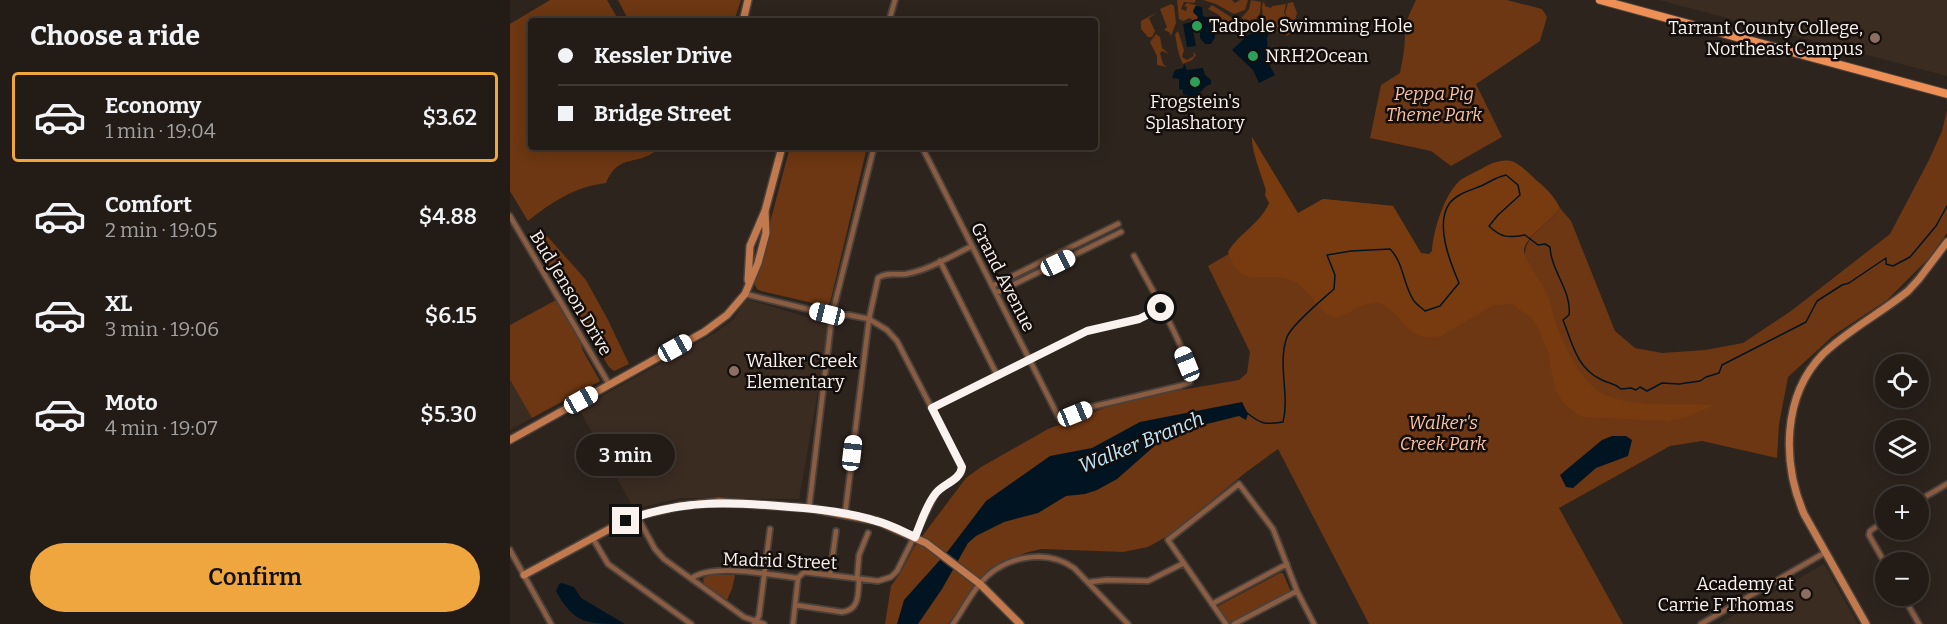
<!DOCTYPE html>
<html lang="en">
<head>
<meta charset="utf-8">
<style>
	body { margin:0; font-family:Bitter,serif; background:#2a241f; color:#f1f3f6; height:100vh; display:flex; flex-direction:column; font-size:22px; white-space:nowrap }
	* { box-sizing:border-box; margin:0 }
	p { font-size:20px; color:#a2a1a1 }
	.icon { flex:none; width:33px; height:33px; fill:none; stroke:currentColor; stroke-width:2; stroke-linecap:round; stroke-linejoin:round }
	.map { position:relative; flex:1; overflow:hidden }
	.side { display:flex; flex-direction:column; background:#221b16; width:510px }
	.side>* { flex:none }
	.banner { position:absolute; left:18px; top:18px; width:570px; height:132px; border-radius:6px; box-shadow:0 3px 15px #0003,0 0 0 2px #3f3935; display:grid; align-content:center; height:132px; padding:0 30px; background:#221b16 }
	.tools { position:absolute; left:1365px; top:354px; display:grid; gap:12px }
	.tools a { display:grid; place-items:center; width:54px; height:54px; border-radius:50%; background:#221b16; box-shadow:0 3px 15px #0003,0 0 0 2px #3f3935; font-size:30px }
	.end { position:absolute; width:27px; height:27px; margin:-14px; border:8px solid #f9f2ee; background:#111; box-shadow:0 0 0 3px #111 }
	.from { border-radius:50% }
	.bubble { position:absolute; height:42px; border-radius:21px; background:#221b16; box-shadow:0 3px 15px #0003,0 0 0 2px #3f3935; font-size:20px; font-weight:600; line-height:42px; text-align:center }
	.car { position:absolute; width:18px; height:36px; margin:-18px -9px; border-radius:8px; box-shadow:0 0 4px 2px #0007; background:linear-gradient(#fff 24%,#345 0 40%,#fff 0 76%,#345 0 86%,#fff 0) }
	.banner b { display:flex; align-items:center; gap:21px; height:57px; font-size:22px }
	.banner b+b { border-top:2px solid #3f3935 }
	.banner i { width:15px; height:15px; background:#f1f3f6 }
	ul { padding:0; list-style:none }
	li { display:flex; align-items:center; gap:18px; height:90px; margin:0 12px 9px; padding:0 18px; border:3px solid transparent; border-radius:6px }
	li div { flex:1 }
	li b { display:block; font-size:22px }
	li em { font-style:normal; font-weight:600 }
	li.on { border-color:#f0a63f }
	li>.icon { width:54px; height:54px; stroke-width:1.5 }
	h2 { padding:0 30px; font-size:27px; line-height:72px }
	.primary-button { display:flex; gap:12px; margin-top:auto; padding:12px 30px }
	.primary-button a { flex:1; height:69px; border-radius:36px; background:#f0a63f; color:#111; font-size:24px; font-weight:600; line-height:69px; text-align:center }
	main { display:flex; flex:1; min-height:0 }
	.map>svg:first-child { display:block }
	.built { fill:#3b2c22 }
	.green { fill:#6c3712 }
	.forest { fill:#773b0f }
	.water { fill:#001521 }
	.lines { fill:none; stroke-linecap:round; stroke-linejoin:round }
	.stream { stroke:#001521; stroke-width:1.5 }
	.street-casing { stroke:#4a413b; stroke-width:8 }
	.secondary-casing { stroke:#4a413b; stroke-width:10 }
	.primary-casing { stroke:#4a413b; stroke-width:10 }
	.street { stroke:#8a5c42; stroke-width:4.5 }
	.secondary { stroke:#c2794e; stroke-width:7 }
	.primary { stroke:#ee8f56; stroke-width:8 }
	.route { stroke:#f9f2ee; stroke-width:8 }
	.leisure-dot { fill:#2e9e5b; stroke:#130e0b; stroke-width:2 }
	.education-dot { fill:#8d6e63; stroke:#130e0b; stroke-width:2 }
	.labels { text-anchor:middle; dominant-baseline:central; stroke-width:5; stroke-linejoin:round; paint-order:stroke }
	.poi-label { font-size:18px; fill:#f9f2ee; stroke:#130e0b; text-anchor:start }
	.park-label { font-size:18px; font-style:italic; fill:#fac2a2; stroke:#130e0b }
	.street-label { font-size:18px; fill:#f9f2ee; stroke:#130e0b }
	.water-label { font-size:20px; font-style:italic; fill:#bfe8fe; stroke:#130e0b }
</style>
</head>
<body>
<main>
<section class="side">
<h2>Choose a ride</h2>
<ul>
<li class="on"><svg class="icon" aria-label="car" viewBox="0 0 24 24"><path d="M5 17H2v-5l4-1 3-4h7l3 4 3 1v5h-3M9 17h6M6 11h13"/><circle cx="7" cy="17" r="2"/><circle cx="17" cy="17" r="2"/></svg><div><b>Economy</b><p>1 min · 19:04</p></div><em>$3.62</em></li>
<li><svg class="icon" aria-label="car" viewBox="0 0 24 24"><path d="M5 17H2v-5l4-1 3-4h7l3 4 3 1v5h-3M9 17h6M6 11h13"/><circle cx="7" cy="17" r="2"/><circle cx="17" cy="17" r="2"/></svg><div><b>Comfort</b><p>2 min · 19:05</p></div><em>$4.88</em></li>
<li><svg class="icon" aria-label="car" viewBox="0 0 24 24"><path d="M5 17H2v-5l4-1 3-4h7l3 4 3 1v5h-3M9 17h6M6 11h13"/><circle cx="7" cy="17" r="2"/><circle cx="17" cy="17" r="2"/></svg><div><b>XL</b><p>3 min · 19:06</p></div><em>$6.15</em></li>
<li><svg class="icon" aria-label="car" viewBox="0 0 24 24"><path d="M5 17H2v-5l4-1 3-4h7l3 4 3 1v5h-3M9 17h6M6 11h13"/><circle cx="7" cy="17" r="2"/><circle cx="17" cy="17" r="2"/></svg><div><b>Moto</b><p>4 min · 19:07</p></div><em>$5.30</em></li>
</ul>
<div class="primary-button"><a>Confirm</a></div>
</section>
<div class="map">
<svg width="1437" height="624" viewBox="0 0 1437 624">
	<rect width="100%" height="100%" fill="#2e241e"/>
	<!-- built -->
	<path class="built" d="M1149 0H1437V76Z
		M236 299 320 324 289 499 171 498 124 509 69 409 205 333 223 320Z
		M0 380 22 418 0 430Z
		M1314 564 1348 624H1210V623Z"/>
	<!-- green -->
	<path class="green" d="M40 0H97L109 21H21V147H150C130 168 109 151 96 183 64 187 42 202 18 221L0 191V24Z
		M108 0H231L224 21H119Z
		M667 0H686L684 3 674 2 671 9 676 11 677 7 674 6 677 3 686 5 683 10 688 17 686 22 679 18 673 21 669 19Z
		M693 0H722L725 3 730 0H738L735 10 724 14 706 4Z
		M741 0 751 2 750 13 746 19 740 20 737 22 734 21 732 17 739 9Z
		M906 0H997L1032 9 1037 17 1030 41 966 84 992 137 941 166 921 151 860 138 871 85 890 73C893 58 895 47 895 33 894 23 902 9 906 0Z
		M754 1 755 6 761 8 762 6 776 4 774 13 776 17 772 24 774 35 767 33 762 25 753 20 752 6Z
		M783 2 787 13 782 33 776 36 773 25 777 17 775 13 778 3Z
		M661 4 664 6 666 23 661 36 659 32 654 30 657 27 650 9Z
		M702 5 724 19 725 24 723 28 716 31 712 30 709 15 698 9Z
		M648 12 639 18 645 31 642 37H638L631 29V21Z
		M668 31 674 50 672 57 677 60 684 56 683 52 686 55 682 60 673 64C668 54 667 45 665 34Z
		M646 34 650 37 652 48 659 54 652 51 650 53 653 64 657 67 647 65V56L640 42Z
		M1437 110V233L1419 258 1377 300 1324 335 1278 377 1269 424 1267 458 1192 441 1160 446 1049 508 1113 624H859L768 449 735 473 661 534 638 547 613 552 531 549 515 553 482 567 474 574 438 624H375L381 586 391 572 404 547 456 478 471 467 538 429 597 407 648 394 729 380 737 373 740 352 698 266 813 199 883 206 936 296 1015 256C1014 234 1040 224 1050 208L1061 221 1105 331 1125 348 1152 353 1195 350 1233 343 1281 311 1380 234 1419 160 1432 131Z
		M280 147H357L320 303 316 306 251 291 247 289 244 283Z
		M31 229 76 280 98 320 119 364 104 371 99 367 23 241 20 236Z
		M46 300 69 337 73 351 90 381 22 418 0 380V325Z
		M770 573H773L781 592 717 624 708 606Z
		M198 575H225L222 589 217 600 194 584 193 579Z"/>
	<!-- forest -->
	<path class="forest" d="M742 137 788 213 813 199 883 206 911 253 919 254 922 251C923 231 935 191 952 179 958 175 966 172 973 168 981 163 994 158 1004 162 1012 166 1020 174 1026 180 1036 188 1044 196 1050 208 1042 221 1018 234 1014 249 1013 259 1033 283 1037 294 1041 302 1042 311 1045 320 1052 343 1072 385 1095 395 1129 409 1169 402 1205 405L1177 417 1159 421 1071 417 1056 406 1045 390 1038 352 1027 326 1021 318 1002 304 984 305 931 336C893 345 891 306 867 303 853 302 839 313 827 318 807 314 802 291 785 282 756 267 733 295 718 252 729 233 751 223 759 203L755 195 756 190C752 177 741 149 742 137Z"/>
	<!-- water -->
	<path class="water" d="M686 6 692 7 693 16 700 18 703 24 701 28 705 33V38L701 44H695L690 38V29L686 27 683 30 686 46 677 47 673 24 686 21 688 17 683 12Z
		M755 27 760 31 757 38 758 62 765 75 749 83 743 70 722 50 738 35Z
		M674 63 677 70 693 68 695 75 701 80V84C688 88 693 101 673 94V90L669 89V79L662 78 665 70 673 68Z
		M732 402 738 414 736 420 729 416 665 432 649 442 607 479 587 490 575 494 556 496 528 513 494 522 466 536 458 543 432 589 408 624H387L394 600 438 551 476 501 540 456 582 448 630 422Z
		M1102 436H1116L1122 440 1118 456 1086 468 1063 488 1056 487 1050 475 1092 440Z
		M52 583 64 587 71 598 115 624C77 624 64 624 46 591L49 584Z"/>
	<g class="lines">
		<!-- stream -->
		<path class="stream" d="M737 413C751 424 755 425 773 422 780 394 767 364 777 337 782 324 813 299 824 289L825 275 817 255 841 251 880 249C894 263 893 285 904 301 907 305 912 308 915 311L930 306 949 283C940 262 925 225 939 204 946 194 961 190 971 186 980 182 986 177 996 175L1008 185 1010 195 988 215 979 226C991 238 999 238 1015 235L1028 245 1035 244 1040 247C1041 271 1062 291 1059 315L1053 320C1062 342 1066 367 1090 379 1099 384 1103 382 1111 389L1121 388 1126 390 1130 387 1137 391 1152 383 1169 384 1190 381 1196 377 1209 373 1212 365 1296 322 1307 301 1332 285 1339 283 1376 258V264L1383 266 1400 257 1426 226 1437 206"/>
		<!-- street casing -->
		<g class="street-casing">
			<path id="street" d="M379 21 385 0
				M412 147 550 420 581 407 670 386 680 382C684 360 636 279 624 256
				M0 216 99 384
				M430 261 487 375
				M482 286 608 224
				M486 293 611 232
				M421 408 577 331 629 319 651 308
				M1408 501 1437 484
				M299 508 322 315 364 147
				M335 514 359 319 368 278C376 272 386 275 396 274 419 270 441 256 462 246
				M127 516 145 549 154 559 234 617 254 624
				M1376 520 1360 531 1359 535 1376 565
				M82 537 98 564 181 624
				M0 550 41 624
				M320 575 326 531
				M182 578C205 563 261 575 288 578L294 572 368 581 381 577 387 571 426 493 451 473 452 467 387 341 377 330 359 319 339 315H322L235 294
				M347 579 349 555 358 533
				M580 582 597 580 638 581 674 563
				M1393 596 1409 624
				M702 604 777 564
				M285 605 332 612C350 610 348 593 349 579
				M244 624 249 616 260 529
				M283 624 288 578
				M443 624C452 611 459 597 469 585 491 557 535 547 564 568L618 624
				M716 624 658 540 729 484 763 529 787 591 804 624
				M724 624 787 591
				M1191 624 1316 552"/>
		</g>
		<!-- secondary casing -->
		<g class="secondary-casing">
			<path id="secondary" d="M233 21 238 0
				M238 280 240 246 255 211 272 147
				M0 440 194 332 217 315 235 294 248 263 256 233 255 211
				M14 575 105 526 127 516 170 506 209 502 299 508 367 521 416 543 470 584 510 624
				M1356 624 1294 514C1272 463 1272 396 1313 354 1338 330 1371 313 1398 291L1409 279 1437 242"/>
		</g>
		<!-- primary casing -->
		<g class="primary-casing">
			<path id="primary" d="M1090 0 1437 94"/>
		</g>
		<!-- street -->
		<use href="#street" class="street"/>
		<!-- secondary -->
		<use href="#secondary" class="secondary"/>
		<!-- primary -->
		<use href="#primary" class="primary"/>
	</g>
	<g class="lines">
		<!-- route -->
		<path class="route" d="M116 521C169 499 224 502 280 507 308 509 339 512 366 521 379 524 392 531 405 537 411 523 416 505 426 493 434 483 450 481 452 467L422 408 577 331 629 319 651 308"/>
	</g>
	<!-- markers -->
	<g class="leisure-dot">
		<circle cx="687" cy="26" r="6"/>
		<circle cx="743" cy="56" r="6"/>
		<circle cx="685" cy="82" r="6"/>
	</g>
	<g class="education-dot">
		<circle cx="1365" cy="38" r="6"/>
		<circle cx="224" cy="371" r="6"/>
		<circle cx="1296" cy="594" r="6"/>
	</g>
	<g class="labels">
		<!-- poi labels -->
		<g class="poi-label">
			<text x="699" y="26">Tadpole Swimming Hole</text>
			<text x="1353" y="28" text-anchor="end">Tarrant County College,<tspan x="1353" dy="21">Northeast Campus</tspan></text>
			<text x="755" y="56">NRH2Ocean</text>
			<text x="685" y="102" text-anchor="middle">Frogstein's<tspan x="685" dy="21">Splashatory</tspan></text>
			<text x="236" y="361">Walker Creek<tspan x="236" dy="21">Elementary</tspan></text>
			<text x="1284" y="584" text-anchor="end">Academy at<tspan x="1284" dy="21">Carrie F Thomas</tspan></text>
		</g>
		<!-- park labels -->
		<g class="park-label">
			<text x="924" y="94">Peppa Pig<tspan x="924" dy="21">Theme Park</tspan></text>
			<text x="933" y="423">Walker's<tspan x="933" dy="21">Creek Park</tspan></text>
		</g>
		<!-- street labels -->
		<g class="street-label">
			<text transform="translate(493 277) rotate(63)">Grand Avenue</text>
			<text transform="translate(61 293) rotate(59)">Bud Jenson Drive</text>
			<text transform="translate(270 561) rotate(2)">Madrid Street</text>
		</g>
		<!-- water labels -->
		<g class="water-label">
			<text transform="translate(631 442) rotate(-22)">Walker Branch</text>
		</g>
	</g>
</svg>
<div class="tools">
<a><svg class="icon" aria-label="locate" viewBox="0 0 24 24"><circle cx="12" cy="12" r="6"/><path d="M12 2v4M12 18v4M2 12h4M18 12h4"/></svg></a>
<a><svg class="icon" aria-label="layers" viewBox="0 0 24 24"><path d="M12 4l9 5-9 5-9-5zM3 14l9 5 9-5"/></svg></a>
<a>+</a>
<a>−</a>
</div>
<i class="end from" style="left:651px;top:308px"></i>
<i class="end" style="left:116px;top:521px"></i>
<div class="bubble" style="left:66px;top:434px;width:99px">3 min</div>
<i class="car" style="left:548px;top:263px;rotate:64deg"></i>
<i class="car" style="left:317px;top:314px;rotate:284deg"></i>
<i class="car" style="left:165px;top:348px;rotate:61deg"></i>
<i class="car" style="left:677px;top:364px;rotate:338deg"></i>
<i class="car" style="left:71px;top:400px;rotate:61deg"></i>
<i class="car" style="left:565px;top:414px;rotate:68deg"></i>
<i class="car" style="left:342px;top:453px;rotate:7deg"></i>
<div class="banner">
<b><i class="from"></i>Kessler Drive</b>
<b><i></i>Bridge Street</b>
</div>
</div>
</main>
</body>
</html>
